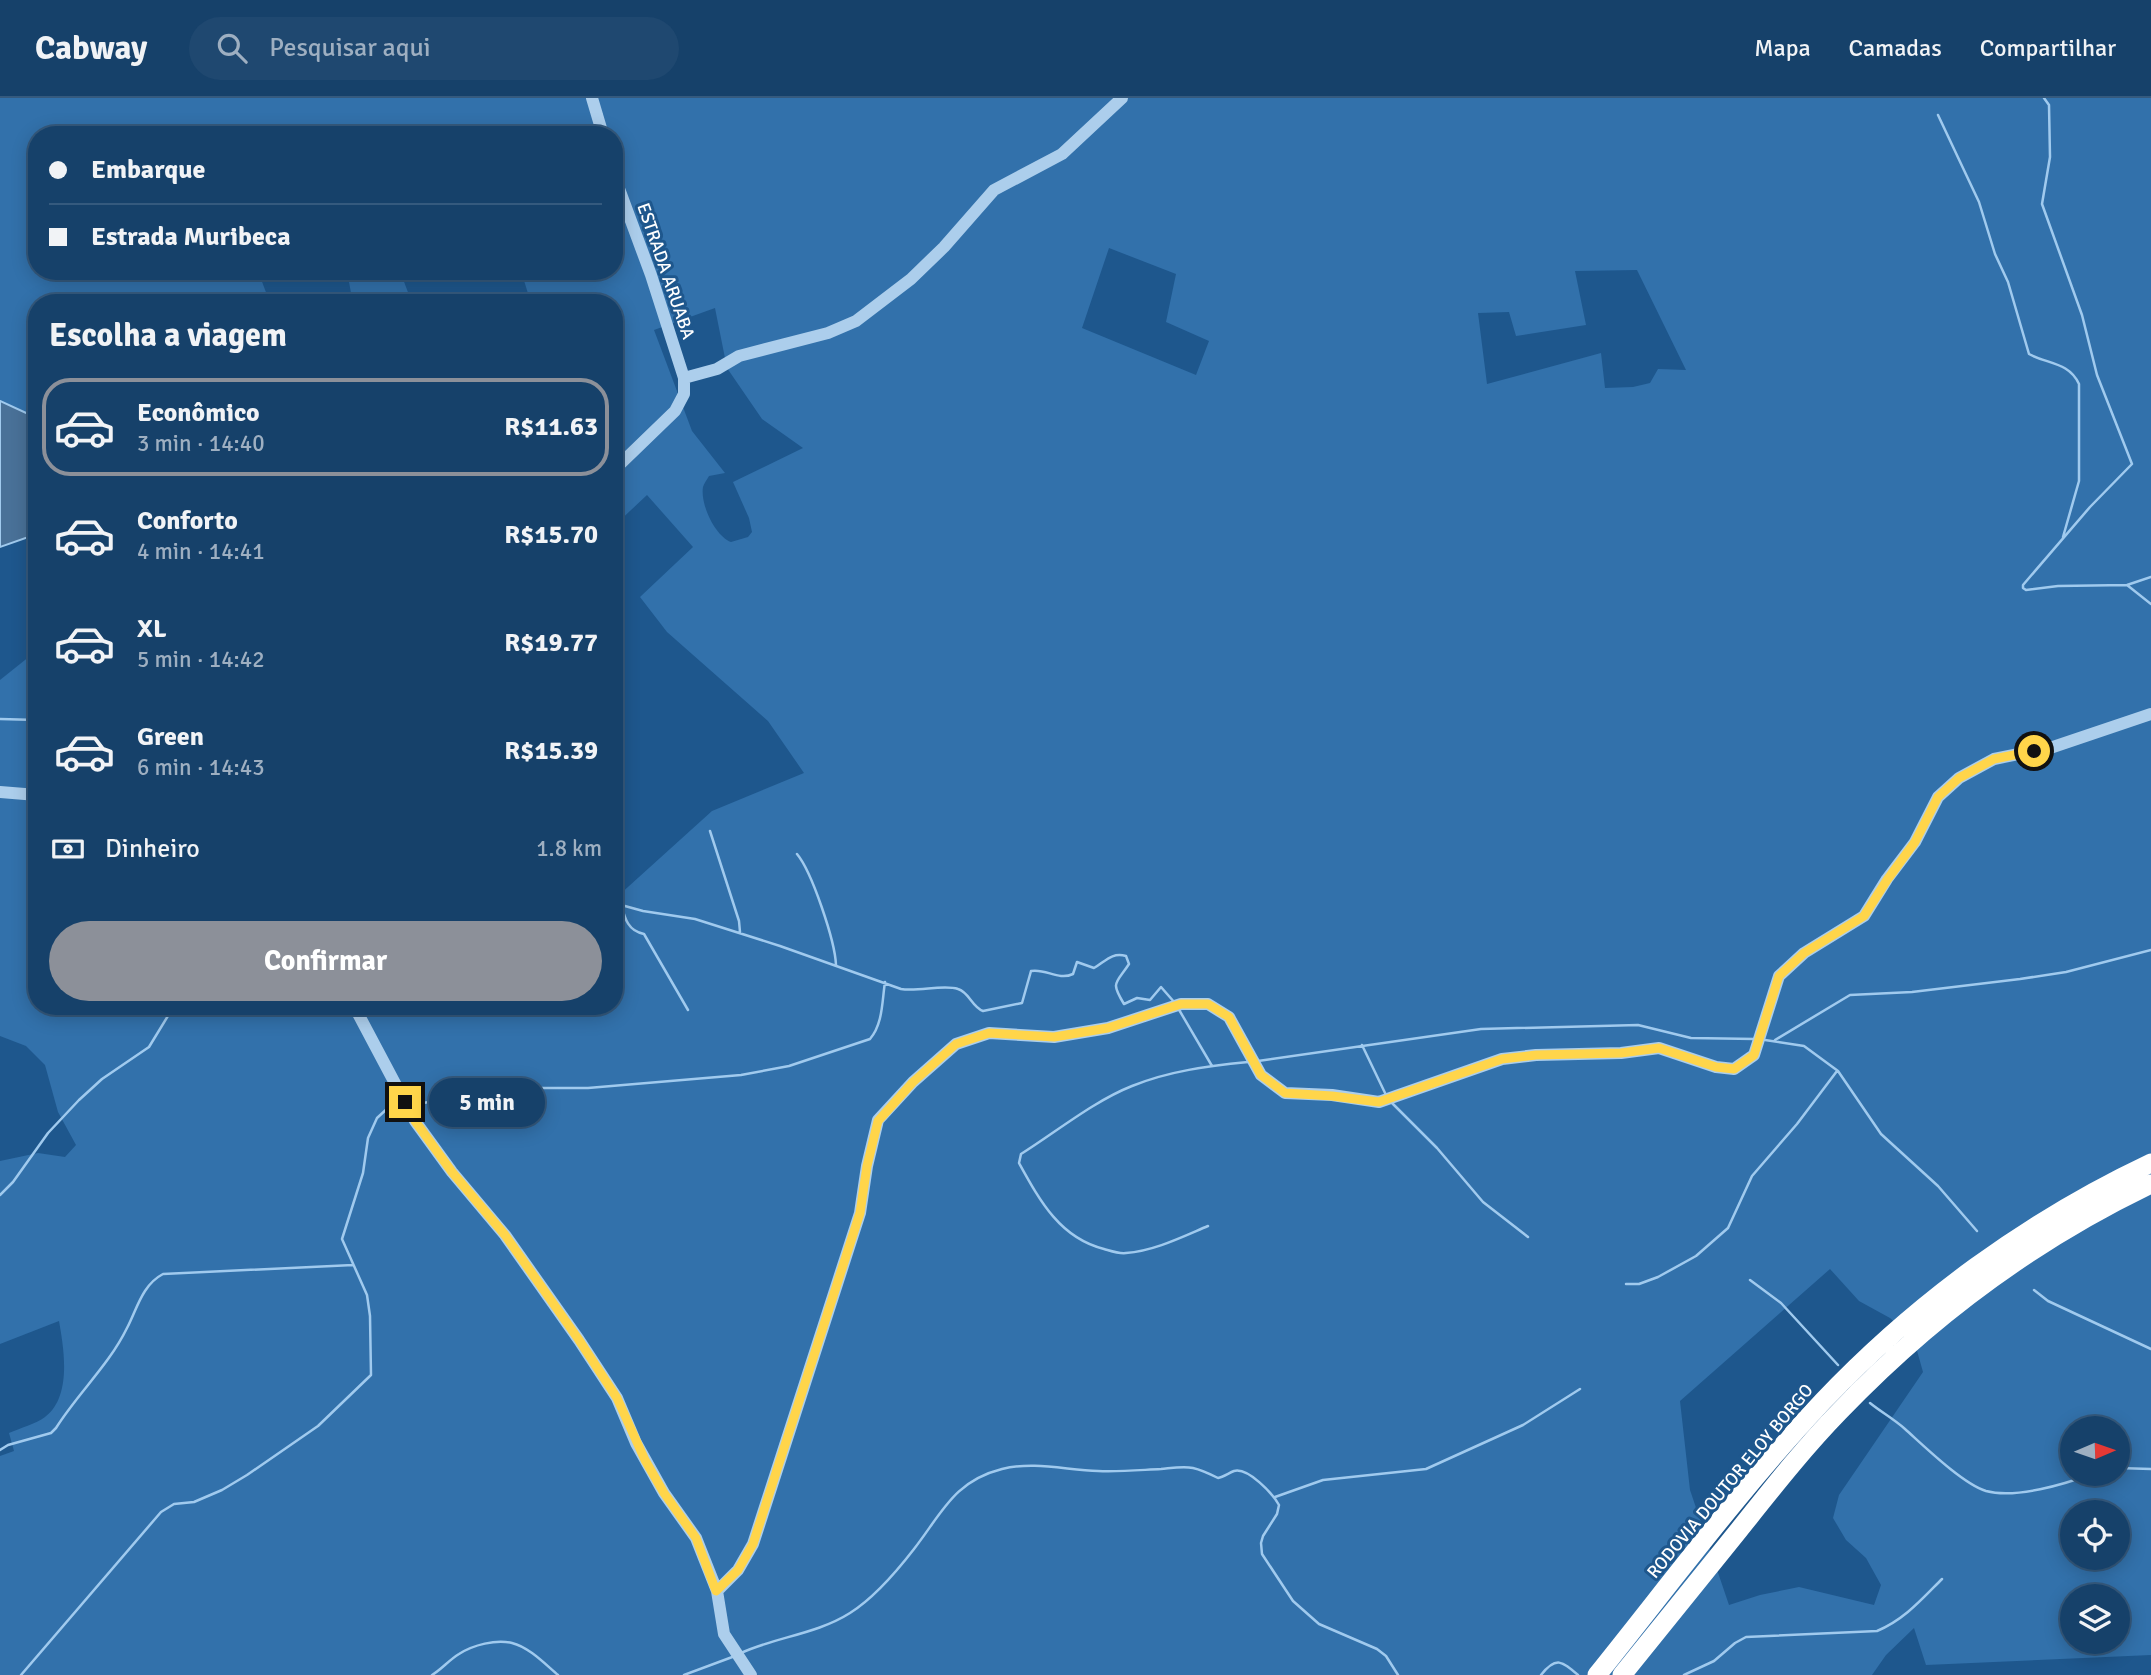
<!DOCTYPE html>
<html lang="pt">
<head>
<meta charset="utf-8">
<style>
	body { margin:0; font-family:Signika,sans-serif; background:#1f4870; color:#f1f3f6; height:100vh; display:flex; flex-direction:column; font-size:26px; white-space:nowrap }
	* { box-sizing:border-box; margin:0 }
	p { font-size:23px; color:#9eafc1 }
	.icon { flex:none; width:38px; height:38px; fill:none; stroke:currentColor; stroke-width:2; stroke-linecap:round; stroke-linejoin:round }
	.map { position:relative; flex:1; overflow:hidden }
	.sheet { position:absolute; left:28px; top:196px; width:595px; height:721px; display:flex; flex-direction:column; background:#16416a; border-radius:28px; box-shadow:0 4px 18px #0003,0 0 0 2px #355a7e }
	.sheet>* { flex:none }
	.hud { position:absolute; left:28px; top:28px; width:595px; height:154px; border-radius:28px; box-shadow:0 4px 18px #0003,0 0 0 2px #355a7e; display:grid; align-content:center; height:154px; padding:0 21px; background:#16416a }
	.needle { width:46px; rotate:88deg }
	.controls { position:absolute; left:2060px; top:1318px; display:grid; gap:14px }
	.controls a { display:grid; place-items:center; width:70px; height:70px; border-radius:50%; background:#16416a; box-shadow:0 4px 18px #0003,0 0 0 2px #355a7e; font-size:35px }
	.end { position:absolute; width:32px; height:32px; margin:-16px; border:9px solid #ffd54a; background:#111; box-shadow:0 0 0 4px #111 }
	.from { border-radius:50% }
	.bubble { position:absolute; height:49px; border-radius:24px; background:#16416a; box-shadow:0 4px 18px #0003,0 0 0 2px #355a7e; font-size:23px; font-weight:800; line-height:49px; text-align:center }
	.hud b { display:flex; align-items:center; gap:24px; height:66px; font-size:26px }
	.hud b+b { border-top:2px solid #355a7e }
	.hud i { width:18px; height:18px; background:#f1f3f6 }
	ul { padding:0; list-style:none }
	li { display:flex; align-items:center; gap:21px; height:98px; margin:0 14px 10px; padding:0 7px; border:4px solid transparent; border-radius:28px }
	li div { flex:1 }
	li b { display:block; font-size:26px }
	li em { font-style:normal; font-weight:800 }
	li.selected { border-color:#8c9099 }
	li>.icon { width:63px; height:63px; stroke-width:1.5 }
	h2 { padding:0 21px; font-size:32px; line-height:84px }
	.pay { display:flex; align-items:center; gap:18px; height:77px; padding:0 21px; font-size:26px }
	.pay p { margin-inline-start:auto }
	.action { display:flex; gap:14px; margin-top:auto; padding:14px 21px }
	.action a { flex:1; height:80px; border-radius:42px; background:#8c9099; color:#fff; font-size:28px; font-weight:800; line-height:80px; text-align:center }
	header { display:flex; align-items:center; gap:42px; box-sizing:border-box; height:98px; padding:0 35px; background:#16416a; border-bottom:2px solid #355a7e }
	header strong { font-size:33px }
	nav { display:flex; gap:38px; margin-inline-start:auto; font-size:24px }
	.search { width:490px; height:63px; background:#1f4870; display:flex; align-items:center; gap:18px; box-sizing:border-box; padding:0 24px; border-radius:38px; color:#9eafc1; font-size:26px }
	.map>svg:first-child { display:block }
	.green { fill:#3271ab; fill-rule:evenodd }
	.water { fill:#497198; stroke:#a0caee; stroke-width:2 }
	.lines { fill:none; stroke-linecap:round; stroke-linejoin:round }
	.stream { stroke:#a0caee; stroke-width:2.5 }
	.minor { stroke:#acceec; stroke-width:12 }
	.highway { stroke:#fff; stroke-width:19 }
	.route { stroke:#ffd54a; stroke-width:9 }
	.labels { text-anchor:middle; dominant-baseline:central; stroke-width:6; stroke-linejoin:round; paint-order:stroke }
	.street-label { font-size:18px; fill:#fff; stroke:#1e578d }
</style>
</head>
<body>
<header>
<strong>Cabway</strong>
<div class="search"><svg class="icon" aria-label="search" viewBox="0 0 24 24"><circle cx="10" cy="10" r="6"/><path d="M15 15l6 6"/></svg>Pesquisar aqui</div>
<nav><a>Mapa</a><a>Camadas</a><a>Compartilhar</a></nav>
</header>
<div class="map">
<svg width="2151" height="1577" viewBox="0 0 2151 1577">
	<rect width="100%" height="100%" fill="#1e578d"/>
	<!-- green -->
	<path class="green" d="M0 0H2151V1557L1926 1567 1914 1530 1886 1557 1872 1577H0V1358L14 1353 9 1335C20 1330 36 1326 45 1319 72 1299 64 1251 59 1223L0 1246V1063L38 1055 65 1059 76 1047 58 1014 45 967 26 948 0 938V582L30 558 37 556V908H614V794L618 798 712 713 804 675 768 623 667 534 640 499 693 449 647 397 614 428V381L624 370 614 365V205H531L521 173H614V37H37V173H258L270 205H37V320L0 303ZM1109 150 1176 176 1166 224 1209 243 1196 277 1082 230ZM1637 172 1686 272 1658 271 1650 285 1633 289 1605 290 1601 255 1487 286 1478 215 1509 214 1516 238 1586 227 1575 173ZM715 210 727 270 762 321 803 350 733 384 749 420 752 434 748 439 731 444C715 438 700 406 703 389 704 385 707 382 709 378L725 375 692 333 654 232ZM1830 1171 1859 1203 1890 1220 1914 1242 1923 1274 1839 1397 1833 1420 1846 1442 1866 1460 1881 1487 1874 1507 1799 1489 1760 1497 1729 1507 1690 1392 1680 1303ZM2072 1330H2118V1376H2072ZM2072 1414H2118V1460H2072ZM2072 1498H2118V1544H2072Z
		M347 173H400L412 205H335L351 195Z"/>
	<!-- water -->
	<path class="water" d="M0 303 37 320V436L0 449Z"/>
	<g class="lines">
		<!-- stream -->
		<path class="stream" d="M2044 0 2049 7 2050 59 2042 106 2082 217 2097 277 2132 366 2090 409 2023 487V490L2026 492 2058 488 2127 487 2151 479
			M1938 17 1979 104 1995 156 2008 184 2029 256C2047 266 2069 264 2079 286V383L2063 439
			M2127 487 2151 506
			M0 621 37 622
			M710 733 739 823 740 834
			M797 756C812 774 835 843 836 867
			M614 805 643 813 695 821 780 848 901 891C918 894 944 886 958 891 969 894 972 909 983 913L1022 905 1031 873C1046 870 1058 883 1073 876L1077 864 1094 870C1105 864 1111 854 1126 858L1129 866C1116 886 1110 883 1124 906L1137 900 1150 902 1161 889 1175 905
			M621 806C625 821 628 833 644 836L688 912
			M1178 910 1212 968
			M1765 942 1804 948 1838 973 1881 1036 1938 1088 1977 1133
			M1775 942 1850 897 1912 894 2020 881 2066 874 2151 852
			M1362 947 1386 997
			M1258 963 1481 931 1638 927 1691 940 1755 941
			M1390 1003 1437 1050 1483 1104 1528 1139
			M411 1007 459 999 538 990H588L741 977 789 968 870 941C883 926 882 903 885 884
			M0 1097 13 1084 48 1035 79 1002 102 981 149 949 174 908
			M1208 1128C1182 1139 1154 1153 1126 1155 1119 1156 1111 1153 1104 1151 1060 1140 1040 1103 1019 1065L1021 1056C1056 1034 1094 1003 1132 988 1169 973 1208 968 1248 964
			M1750 1182 1781 1205 1838 1267
			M1626 1186H1639L1658 1179 1696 1158 1728 1130 1752 1078 1797 1026 1837 973
			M2034 1192 2048 1203 2151 1251
			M1870 1305C1881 1314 1894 1321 1905 1331 1924 1348 1963 1386 1986 1393 2016 1401 2065 1386 2092 1376
			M0 1352 8 1347 51 1335 56 1330C78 1295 109 1267 127 1230 137 1211 142 1187 163 1176L353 1167
			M2118 1370 2151 1371
			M1275 1399 1323 1382 1426 1371 1523 1327 1580 1291
			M741 1555C776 1539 817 1536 850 1515 874 1500 897 1473 914 1451 942 1415 954 1383 1002 1371 1034 1363 1066 1372 1098 1373 1119 1374 1140 1372 1161 1371 1172 1370 1183 1368 1193 1370 1202 1372 1210 1376 1218 1380 1223 1379 1229 1375 1234 1373 1248 1369 1273 1396 1279 1407L1277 1416 1263 1438 1261 1445 1262 1456 1293 1503 1319 1526 1377 1551 1386 1558 1398 1577
			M21 1577 161 1414 174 1406 194 1404 222 1392 247 1377 318 1328 371 1277 370 1218 367 1197 342 1141 363 1075 368 1040 377 1020 389 1009H401
			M432 1577C442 1571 449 1562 459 1556 473 1547 496 1541 512 1545 529 1549 546 1567 558 1577
			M684 1577 735 1558
			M1541 1577C1556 1558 1562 1563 1578 1577
			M1684 1577 1714 1563 1735 1545 1746 1539 1877 1533C1904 1522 1922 1501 1942 1481"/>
		<!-- minor -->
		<path class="minor" d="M592 0 603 37
			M614 77 651 177 684 280V296L675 313 614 372
			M684 280 717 271 739 258 828 235 856 223 911 181 944 149 994 92 1062 56 1122 0
			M0 694 37 697
			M354 908 415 1023 452 1074 505 1137 579 1242 617 1300 636 1345 664 1395 696 1440 717 1493 724 1536 751 1577
			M717 1493 738 1472 753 1446 860 1115 867 1068 878 1022 913 984 956 946 989 935 1054 939 1108 930 1181 906H1208L1229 919 1261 977 1285 995 1332 997 1379 1004 1502 961 1536 957 1621 955 1659 950 1716 969 1734 971 1754 957 1779 878 1804 855 1864 818 1887 781 1915 744 1938 699 1959 680 1994 661 2053 649 2151 616"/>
		<!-- highway -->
		<path class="highway" d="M1597 1577C1671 1485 1742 1389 1823 1303 1916 1205 2028 1123 2151 1065
			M1622 1577C1661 1529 1700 1480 1739 1432 1771 1392 1803 1351 1839 1314 1928 1221 2034 1142 2151 1086"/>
	</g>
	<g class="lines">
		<!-- route -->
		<path class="route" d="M405 1004 415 1023 452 1074 505 1137 579 1242 617 1300 645 1362 664 1395 696 1440 716 1493 738 1472 753 1446 860 1115 867 1068 878 1023 913 984 956 946 989 935 1054 939 1108 930 1181 906H1208L1229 919 1261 977 1285 995 1332 998 1379 1004 1502 961 1536 957 1621 955 1659 950 1716 969 1734 971 1754 957 1779 878 1804 855 1864 818 1887 782 1915 744 1938 699 1959 680 1994 661 2034 653"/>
	</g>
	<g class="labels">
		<!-- street labels -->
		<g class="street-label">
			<text transform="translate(666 173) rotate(71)">ESTRADA ARUABA</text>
			<text transform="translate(1730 1383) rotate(-50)">RODOVIA DOUTOR ELOY BORGO</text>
		</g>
	</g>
</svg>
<div class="controls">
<a><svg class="needle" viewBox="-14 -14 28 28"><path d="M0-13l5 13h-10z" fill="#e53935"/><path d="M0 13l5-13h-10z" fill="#9eafc1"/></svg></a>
<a><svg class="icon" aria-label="locate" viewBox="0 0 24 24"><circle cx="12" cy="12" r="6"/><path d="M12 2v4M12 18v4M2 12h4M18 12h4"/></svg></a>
<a><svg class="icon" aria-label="layers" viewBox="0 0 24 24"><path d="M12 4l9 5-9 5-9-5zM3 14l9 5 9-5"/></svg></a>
</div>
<i class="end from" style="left:2034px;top:653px"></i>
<i class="end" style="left:405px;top:1004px"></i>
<div class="bubble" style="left:429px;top:980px;width:116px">5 min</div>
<div class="hud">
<b><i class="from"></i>Embarque</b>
<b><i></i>Estrada Muribeca</b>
</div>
<section class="sheet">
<h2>Escolha a viagem</h2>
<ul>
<li class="selected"><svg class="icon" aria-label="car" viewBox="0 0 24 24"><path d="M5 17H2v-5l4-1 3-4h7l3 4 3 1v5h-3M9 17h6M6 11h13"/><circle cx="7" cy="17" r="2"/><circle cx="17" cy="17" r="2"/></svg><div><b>Econômico</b><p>3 min · 14:40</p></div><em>R$11.63</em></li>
<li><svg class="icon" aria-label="car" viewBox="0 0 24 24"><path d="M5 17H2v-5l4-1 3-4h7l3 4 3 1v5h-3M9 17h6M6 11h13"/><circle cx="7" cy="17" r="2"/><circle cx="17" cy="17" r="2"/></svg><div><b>Conforto</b><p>4 min · 14:41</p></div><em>R$15.70</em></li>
<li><svg class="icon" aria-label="car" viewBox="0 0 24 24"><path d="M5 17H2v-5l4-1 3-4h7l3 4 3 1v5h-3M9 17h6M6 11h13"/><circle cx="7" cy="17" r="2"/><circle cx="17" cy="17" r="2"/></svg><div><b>XL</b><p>5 min · 14:42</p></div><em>R$19.77</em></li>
<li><svg class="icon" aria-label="car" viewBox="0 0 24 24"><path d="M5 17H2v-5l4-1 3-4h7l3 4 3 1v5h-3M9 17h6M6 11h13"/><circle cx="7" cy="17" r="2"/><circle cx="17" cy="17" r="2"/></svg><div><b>Green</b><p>6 min · 14:43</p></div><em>R$15.39</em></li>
</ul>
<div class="pay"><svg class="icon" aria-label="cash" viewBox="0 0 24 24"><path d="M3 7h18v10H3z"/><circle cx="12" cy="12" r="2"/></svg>Dinheiro<p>1.8 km</p></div>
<div class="action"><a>Confirmar</a></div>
</section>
</div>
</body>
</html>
